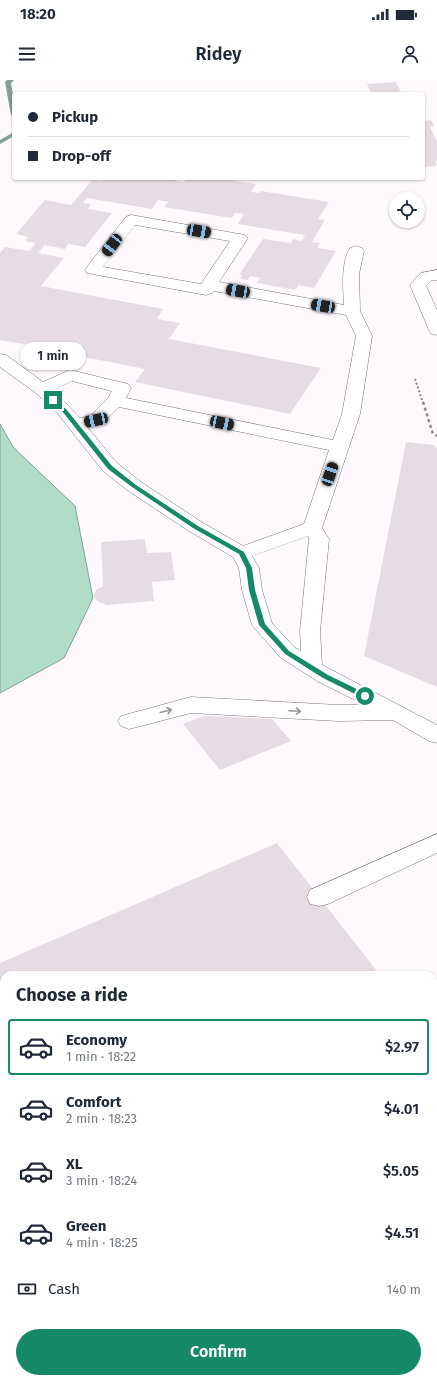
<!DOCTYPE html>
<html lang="en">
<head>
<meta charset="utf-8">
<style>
	body { margin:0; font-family:"Fira Sans",sans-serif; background:#f6f6f7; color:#1f2937; height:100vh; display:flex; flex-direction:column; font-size:15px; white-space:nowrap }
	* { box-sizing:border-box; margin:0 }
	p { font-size:13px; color:#747a83 }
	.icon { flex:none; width:22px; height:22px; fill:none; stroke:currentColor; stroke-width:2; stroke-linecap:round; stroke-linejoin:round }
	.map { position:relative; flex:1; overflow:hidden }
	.side { position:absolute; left:0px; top:891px; width:437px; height:412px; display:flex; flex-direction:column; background:#fff; border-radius:12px 12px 0 0; box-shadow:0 1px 3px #0004 }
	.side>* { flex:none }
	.guide { position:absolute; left:12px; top:12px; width:413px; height:88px; border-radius:4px; box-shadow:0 1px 3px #0004; display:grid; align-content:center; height:88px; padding:0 16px; background:#fff }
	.buttons { position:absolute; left:389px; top:112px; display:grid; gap:8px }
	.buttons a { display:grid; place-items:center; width:36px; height:36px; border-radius:50%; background:#fff; box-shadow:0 1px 3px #0004; font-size:20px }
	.end { position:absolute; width:18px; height:18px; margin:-9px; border:5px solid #168969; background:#fff; box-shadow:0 0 0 2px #fff }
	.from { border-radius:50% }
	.bubble { position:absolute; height:28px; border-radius:14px; background:#fff; box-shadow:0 1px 3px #0004; font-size:13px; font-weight:600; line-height:28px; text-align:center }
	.car { position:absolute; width:12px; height:24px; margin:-12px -6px; border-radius:5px; box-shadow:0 0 3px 1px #0007; background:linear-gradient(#222 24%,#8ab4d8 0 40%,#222 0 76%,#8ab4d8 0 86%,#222 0) }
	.guide b { display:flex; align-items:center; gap:14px; height:38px; font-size:15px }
	.guide b+b { border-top:1px solid #e0e1e3 }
	.guide i { width:10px; height:10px; background:#1f2937 }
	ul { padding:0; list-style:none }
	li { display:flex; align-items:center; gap:12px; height:56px; margin:0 8px 6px; padding:0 8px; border:2px solid transparent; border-radius:4px }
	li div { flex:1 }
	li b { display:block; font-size:15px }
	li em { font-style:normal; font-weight:600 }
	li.on { border-color:#168969 }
	li>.icon { width:36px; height:36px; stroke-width:1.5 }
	h2 { padding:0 16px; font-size:18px; line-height:48px }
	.pay { display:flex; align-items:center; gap:10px; height:44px; padding:0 16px; font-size:15px }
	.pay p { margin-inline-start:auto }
	.primary-button { display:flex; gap:8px; margin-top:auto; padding:8px 16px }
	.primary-button a { flex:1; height:46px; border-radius:24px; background:#168969; color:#fff; font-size:16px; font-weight:600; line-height:46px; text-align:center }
	.status { display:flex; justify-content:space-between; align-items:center; height:28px; padding:0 20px; background:#fff; direction:ltr }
	.status svg { height:11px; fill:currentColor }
	header { display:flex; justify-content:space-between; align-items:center; height:52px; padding:0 16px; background:#fff; font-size:18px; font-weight:600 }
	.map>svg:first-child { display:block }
	.water { fill:#b1dcca; stroke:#84a195 }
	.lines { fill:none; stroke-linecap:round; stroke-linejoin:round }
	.stream { fill:#84a195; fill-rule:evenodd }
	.building { fill:#e6dde4 }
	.minor-casing { stroke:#7c747a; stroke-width:1 }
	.path-far1 { stroke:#8c888b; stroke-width:2; stroke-dasharray:2 2; stroke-linecap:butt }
	.path { stroke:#8c888b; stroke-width:2.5; stroke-dasharray:3 3; stroke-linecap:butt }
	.minor { fill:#fff; fill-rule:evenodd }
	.oneway { stroke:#989798 }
	.route { fill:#168969 }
</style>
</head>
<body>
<div class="status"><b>18:20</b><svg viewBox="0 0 49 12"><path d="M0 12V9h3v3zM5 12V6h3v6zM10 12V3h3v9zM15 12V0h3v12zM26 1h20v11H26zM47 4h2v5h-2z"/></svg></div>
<header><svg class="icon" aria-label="menu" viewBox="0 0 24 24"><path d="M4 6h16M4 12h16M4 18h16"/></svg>Ridey<svg class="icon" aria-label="person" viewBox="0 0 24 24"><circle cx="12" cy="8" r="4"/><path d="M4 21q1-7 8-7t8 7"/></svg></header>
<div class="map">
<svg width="437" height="1303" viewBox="0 0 437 1303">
	<rect width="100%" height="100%" fill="#fef9fd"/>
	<!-- water -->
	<path class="water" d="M0 344 13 367 75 426 93 518 64 578 0 613Z"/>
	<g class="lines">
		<!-- stream -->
		<path class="stream" d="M7 0H14L11 3 14 20V37L11 35 5 2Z
			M14 52V56L0 64V60Z"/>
	</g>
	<!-- building -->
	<path class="building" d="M396 2 402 14H371L367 4Z
		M423 38 424 41 431 40 434 46 430 47 437 61V81H435L437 86 423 87Z
		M103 98H177L175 101 184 102 187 98H217L256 104 251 112 260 113 261 111 329 122 318 139 325 140 312 162 320 163 317 168 336 171 314 208 298 205 295 210 257 203 260 198 250 196 248 200 240 199 242 195H239L263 159 291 163 293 159 302 161 305 155 238 144 244 134 235 133 231 138 164 127 168 122 158 120 152 129 87 118 83 123 91 124 88 129 112 133 85 167 68 164 65 169 45 165 38 173 64 178 41 206 163 229 157 239 180 243 169 259 321 288 290 334 135 302 145 289 44 269 39 276 23 273 29 265 0 260V173L5 167 29 171 36 163 25 161 29 157 16 154 45 120 71 125 92 100 101 101Z
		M406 362 434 365 437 368V607L364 576Z
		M145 459 147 473 171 472 175 500 152 502 154 521 107 525 99 522 95 519 94 515 96 510 103 506 101 462Z
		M204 636 272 639 291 661 220 690 183 644Z
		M277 763 380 895H4V1020L0 1013V883Z
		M433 962 437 967V1018L433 1020Z
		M173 1299H210L212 1303H166Z
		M226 1299H319L321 1303H228Z"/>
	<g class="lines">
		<!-- minor casing -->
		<g class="minor-casing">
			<path id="minor" d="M131 135 245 155 248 158 219 202 344 225C343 208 341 182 350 168L356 166 362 168 364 171 359 194 360 231 372 256 360 334 322 448 329 459 320 551 322 585 437 645V663L429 661 393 640 338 641 191 633 129 649 121 646 118 641 121 636 191 617 338 625H365L317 601 280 577 252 545 242 510 239 488 233 477 189 451 127 410 103 391 58 334 36 313 0 287V274L6 275 43 302 70 290 128 304 131 308 126 318 333 360 342 334 356 256 346 235 214 211 212 213 206 215 87 193 85 190 87 187 126 137ZM135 145 230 161 201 204 103 187ZM72 301 112 311 108 318 90 336 80 338 53 310ZM119 327 329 370 304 444 243 466 203 443 141 402 117 383 87 347 102 344ZM308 456 309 459 300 551 301 571 294 567 272 543 262 510 259 488 252 476Z
				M437 190V200H432L426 206 437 230V255L431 254 429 250 410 205 421 193Z
				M437 754V773L328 824 319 826 310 824 307 817 310 810Z
				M437 1098V1124L433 1126V1100Z
				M0 1148 4 1149V1182L0 1181Z
				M59 1299H95L94 1303H58Z"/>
		</g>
		<!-- path-far1 -->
		<path class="path-far1" d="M415 299 423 323"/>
		<!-- path -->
		<path class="path" d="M423 322 433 354 437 356"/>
		<!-- minor -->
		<use href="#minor" class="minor"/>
	</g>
	<!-- one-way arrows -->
	<defs><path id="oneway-shaft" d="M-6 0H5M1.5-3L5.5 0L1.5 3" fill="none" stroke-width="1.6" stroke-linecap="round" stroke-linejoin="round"/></defs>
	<g class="oneway">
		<use href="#oneway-shaft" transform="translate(166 631) rotate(-15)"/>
		<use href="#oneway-shaft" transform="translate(295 631) rotate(3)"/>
	</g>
	<!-- route -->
	<path class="route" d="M51 319H54L66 329 112 386 136 405 198 446 244 472 252 488 255 510 265 544 289 571 328 595 367 614V618H363L323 598 285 574 259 545 249 510 246 488 239 474 193 448 132 407 108 389 62 331 51 321Z"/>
</svg>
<div class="buttons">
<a><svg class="icon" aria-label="locate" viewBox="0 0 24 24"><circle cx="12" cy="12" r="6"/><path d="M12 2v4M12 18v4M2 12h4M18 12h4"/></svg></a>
</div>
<i class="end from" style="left:365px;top:616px"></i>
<i class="end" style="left:53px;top:320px"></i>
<div class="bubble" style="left:20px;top:262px;width:66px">1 min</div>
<i class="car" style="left:199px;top:151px;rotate:100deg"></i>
<i class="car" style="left:112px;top:165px;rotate:217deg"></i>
<i class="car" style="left:238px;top:211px;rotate:280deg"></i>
<i class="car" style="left:323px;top:226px;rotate:280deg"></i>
<i class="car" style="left:96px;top:340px;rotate:258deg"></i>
<i class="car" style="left:222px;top:343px;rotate:102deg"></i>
<i class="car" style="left:330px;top:394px;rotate:19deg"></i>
<div class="guide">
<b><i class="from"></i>Pickup</b>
<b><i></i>Drop-off</b>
</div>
<section class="side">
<h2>Choose a ride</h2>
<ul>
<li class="on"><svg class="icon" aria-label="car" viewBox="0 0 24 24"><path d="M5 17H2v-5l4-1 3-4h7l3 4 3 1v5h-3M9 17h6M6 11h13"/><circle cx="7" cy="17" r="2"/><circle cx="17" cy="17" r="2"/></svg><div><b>Economy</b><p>1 min · 18:22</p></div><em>$2.97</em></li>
<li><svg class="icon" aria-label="car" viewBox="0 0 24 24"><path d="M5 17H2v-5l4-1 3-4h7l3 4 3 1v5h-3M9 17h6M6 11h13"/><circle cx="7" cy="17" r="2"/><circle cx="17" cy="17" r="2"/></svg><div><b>Comfort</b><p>2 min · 18:23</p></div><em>$4.01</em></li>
<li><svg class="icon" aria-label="car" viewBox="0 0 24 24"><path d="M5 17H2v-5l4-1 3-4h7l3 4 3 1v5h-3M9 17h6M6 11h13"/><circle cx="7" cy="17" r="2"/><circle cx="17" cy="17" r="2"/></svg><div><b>XL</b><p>3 min · 18:24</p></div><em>$5.05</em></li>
<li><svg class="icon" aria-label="car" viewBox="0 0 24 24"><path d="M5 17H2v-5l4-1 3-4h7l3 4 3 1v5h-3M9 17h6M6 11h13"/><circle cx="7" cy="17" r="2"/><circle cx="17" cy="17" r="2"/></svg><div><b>Green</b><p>4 min · 18:25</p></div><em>$4.51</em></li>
</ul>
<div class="pay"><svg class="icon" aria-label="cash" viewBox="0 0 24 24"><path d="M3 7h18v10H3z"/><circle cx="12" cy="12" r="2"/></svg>Cash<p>140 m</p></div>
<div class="primary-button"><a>Confirm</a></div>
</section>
</div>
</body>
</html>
